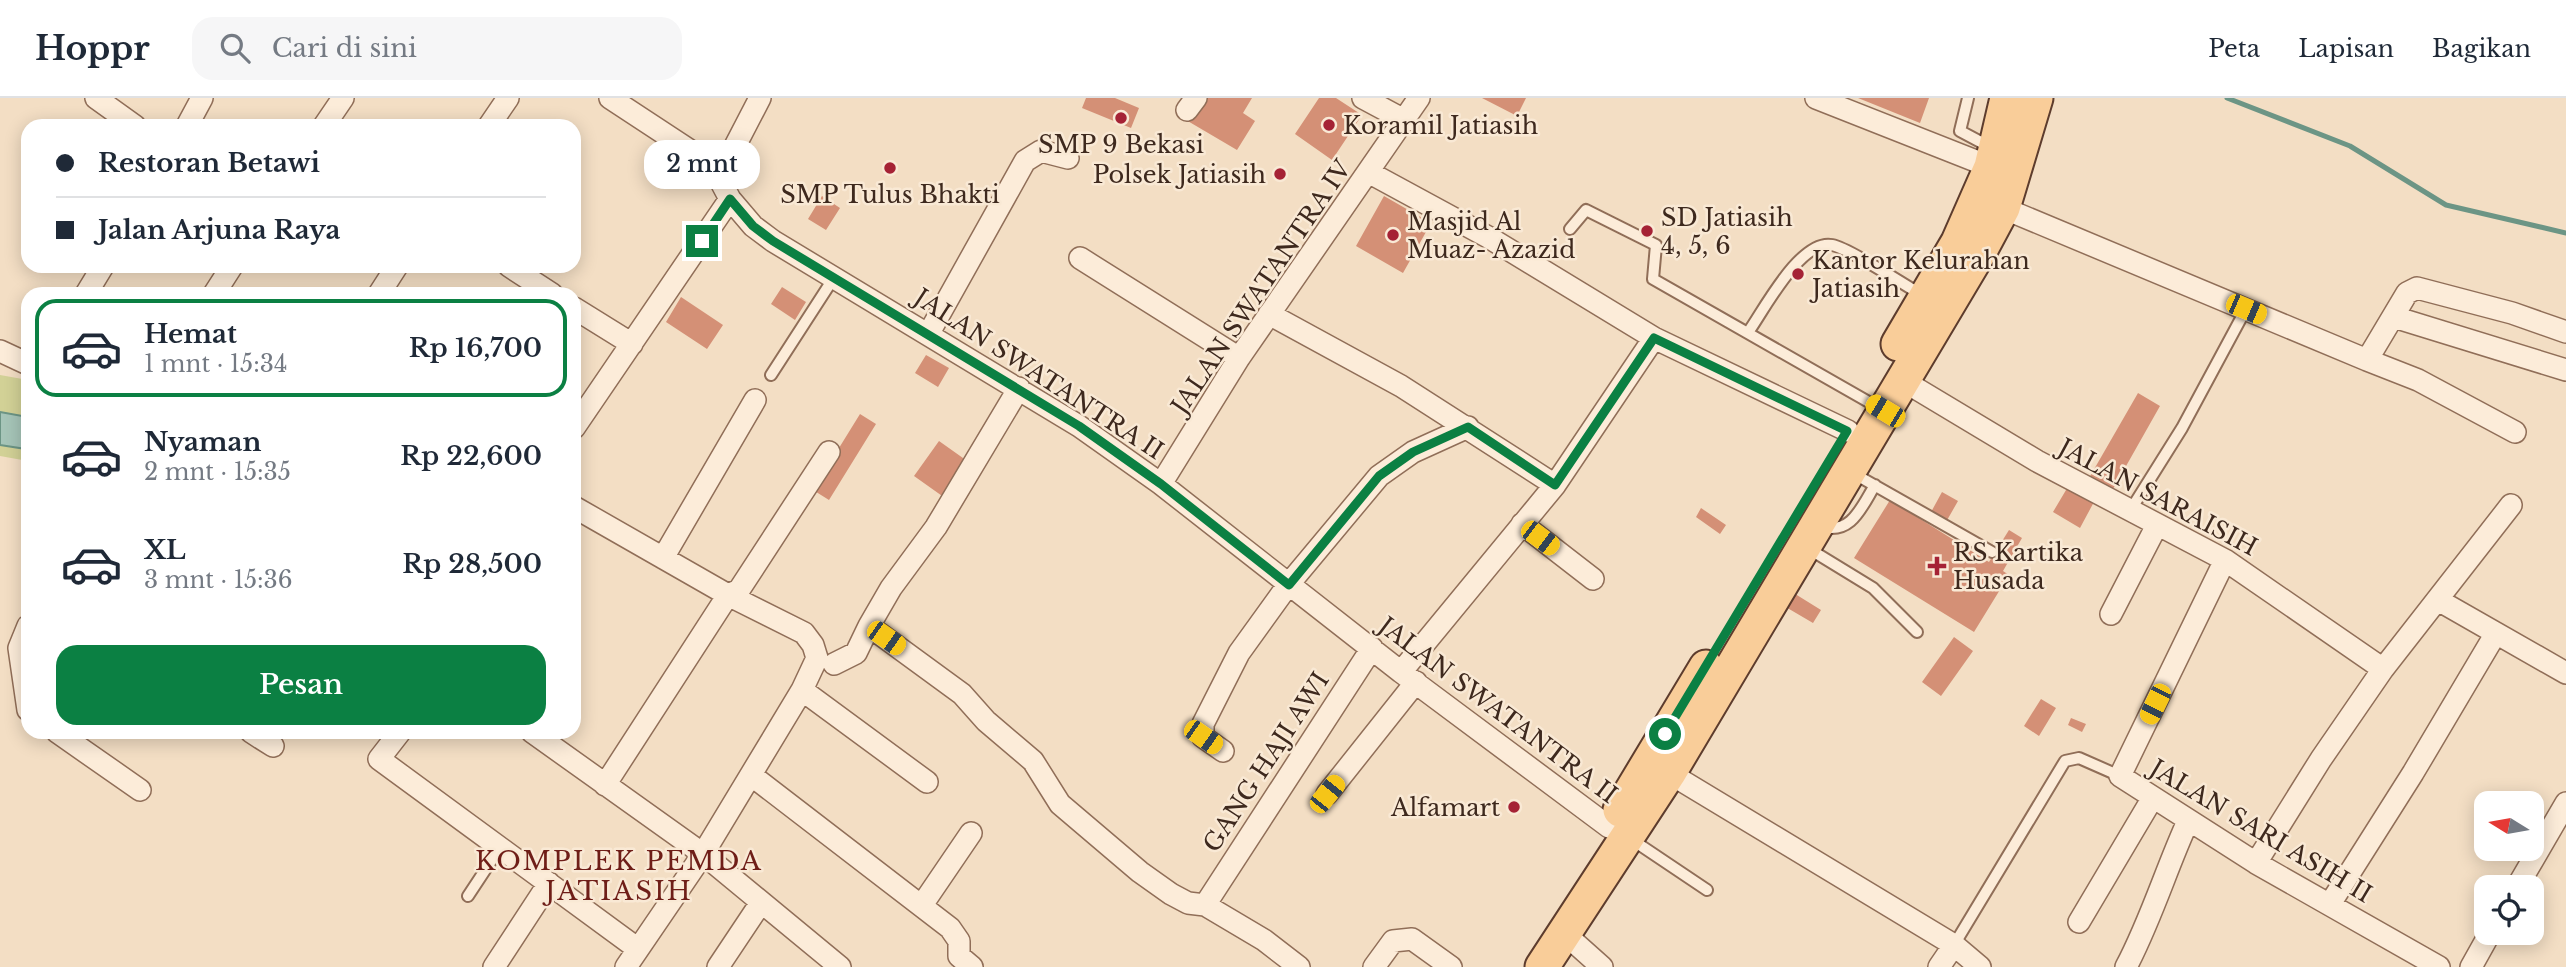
<!DOCTYPE html>
<html lang="id">
<head>
<meta charset="utf-8">
<style>
	body { margin:0; font-family:"Libre Baskerville",serif; background:#f6f6f7; color:#1f2937; height:100vh; display:flex; flex-direction:column; font-size:26px; white-space:nowrap }
	* { box-sizing:border-box; margin:0 }
	p { font-size:23px; color:#747a83 }
	.icon { flex:none; width:38px; height:38px; fill:none; stroke:currentColor; stroke-width:2; stroke-linecap:round; stroke-linejoin:round }
	.map { position:relative; flex:1; overflow:hidden }
	.panel { position:absolute; left:21px; top:189px; width:560px; height:452px; display:flex; flex-direction:column; background:#fff; border-radius:21px; box-shadow:0 4px 18px #0003 }
	.panel>* { flex:none }
	.top-card { position:absolute; left:21px; top:21px; width:560px; height:154px; border-radius:21px; box-shadow:0 4px 18px #0003; display:grid; align-content:center; height:154px; padding:0 35px; background:#fff }
	.needle { width:46px; rotate:281deg }
	.fabs { position:absolute; left:2474px; top:693px; display:grid; gap:14px }
	.fabs a { display:grid; place-items:center; width:70px; height:70px; border-radius:14px; background:#fff; box-shadow:0 4px 18px #0003; font-size:35px }
	.end { position:absolute; width:32px; height:32px; margin:-16px; border:9px solid #0b8043; background:#fff; box-shadow:0 0 0 4px #fff }
	.from { border-radius:50% }
	.bubble { position:absolute; height:49px; border-radius:21px; background:#fff; box-shadow:0 4px 18px #0003; font-size:23px; font-weight:600; line-height:49px; text-align:center }
	.car { position:absolute; width:21px; height:42px; margin:-21px -10px; border-radius:9px; box-shadow:0 0 5px 2px #0007; background:linear-gradient(#f5c518 24%,#345 0 40%,#f5c518 0 76%,#345 0 86%,#f5c518 0) }
	.top-card b { display:flex; align-items:center; gap:24px; height:66px; font-size:26px }
	.top-card b+b { border-top:2px solid #e0e1e3 }
	.top-card i { width:18px; height:18px; background:#1f2937 }
	ul { padding:12px 0 0; list-style:none }
	li { display:flex; align-items:center; gap:21px; height:98px; margin:0 14px 10px; padding:0 21px; border:4px solid transparent; border-radius:21px }
	li div { flex:1 }
	li b { display:block; font-size:26px }
	li em { font-style:normal; font-weight:600 }
	li.active { border-color:#0b8043 }
	li>.icon { width:63px; height:63px; stroke-width:1.5 }
	.cta { display:flex; gap:14px; margin-top:auto; padding:14px 35px }
	.cta a { flex:1; height:80px; border-radius:21px; background:#0b8043; color:#fff; font-size:28px; font-weight:600; line-height:80px; text-align:center }
	header { display:flex; align-items:center; gap:42px; box-sizing:border-box; height:98px; padding:0 35px; background:#fff; border-bottom:2px solid #e0e1e3 }
	header strong { font-size:33px }
	nav { display:flex; gap:38px; margin-inline-start:auto; font-size:24px }
	.search { width:490px; height:63px; background:#f6f6f7; display:flex; align-items:center; gap:18px; box-sizing:border-box; padding:0 24px; border-radius:21px; color:#747a83; font-size:26px }
	.map>svg:first-child { display:block }
	.green { fill:#d2d196 }
	.water { fill:#a6c5b8; stroke:#6c9585; stroke-width:2 }
	.lines { fill:none; stroke-linecap:round; stroke-linejoin:round }
	.stream { stroke:#6c9585; stroke-width:5 }
	.building { fill:#d49076 }
	.service-casing { stroke:#906e58; stroke-width:14 }
	.minor-casing { stroke:#906e58; stroke-width:24 }
	.primary-casing { stroke:#5d3c2d; stroke-width:37 }
	.service { stroke:#fcecd9; stroke-width:10 }
	.minor { stroke:#fcecd9; stroke-width:21 }
	.primary { stroke:#f9cd99; stroke-width:33 }
	.route { stroke:#0b8043; stroke-width:9 }
	.poi-dot { fill:#a52235; stroke:#f9e9d5; stroke-width:2.5 }
	.labels { text-anchor:middle; dominant-baseline:central; stroke-width:5; stroke-linejoin:round; paint-order:stroke }
	.poi-label { font-size:24px; fill:#3e291e; stroke:#f9e9d5; text-anchor:start }
	.street-label { font-size:24px; fill:#3e291e; stroke:#f9e9d5 }
	.neighbourhood-label { font-size:26px; letter-spacing:2px; fill:#6f1e18; stroke:#f9e9d5 }
</style>
</head>
<body>
<header>
<strong>Hoppr</strong>
<div class="search"><svg class="icon" aria-label="search" viewBox="0 0 24 24"><circle cx="10" cy="10" r="6"/><path d="M15 15l6 6"/></svg>Cari di sini</div>
<nav><a>Peta</a><a>Lapisan</a><a>Bagikan</a></nav>
</header>
<div class="map">
<svg width="2566" height="869" viewBox="0 0 2566 869">
	<rect width="100%" height="100%" fill="#f3dec4"/>
	<!-- green -->
	<path class="green" d="M0 277 28 282V363L0 358Z"/>
	<!-- water -->
	<path class="water" d="M0 314 28 319 26 351 0 347Z"/>
	<g class="lines">
		<!-- stream -->
		<path class="stream" d="M2227 0 2350 48 2446 107 2566 135"/>
	</g>
	<!-- building -->
	<path class="building" d="M1086 0H1115L1139 10 1131 30 1082 10Z
		M1199 0H1252L1243 15 1255 23 1237 52 1186 22Z
		M1319 0H1336L1362 17 1332 62 1295 36Z
		M1482 0H1526L1517 18Z
		M1858 0H1929L1920 25Z
		M822 98 840 110 826 132 808 121Z
		M1384 98 1431 125 1403 175 1356 148Z
		M782 189 806 204 795 222 771 206Z
		M681 199 723 227 707 251 666 224Z
		M926 257 949 270 938 289 915 275Z
		M2138 295 2160 308 2108 400 2085 387Z
		M860 316 876 326 829 402 813 392Z
		M939 343 970 365 945 400 914 378Z
		M2069 387 2095 402 2080 430 2053 414Z
		M1942 394 1958 403 1946 424 1930 416Z
		M1890 402 1989 464 2009 432 2022 440 2003 473 2009 477 1974 534 1854 460Z
		M1701 410 1726 427 1720 436 1696 419Z
		M1792 494 1821 512 1813 525 1784 508Z
		M1954 539 1973 553 1941 598 1922 584Z
		M2041 601 2056 610 2039 638 2024 628Z
		M2071 620 2086 626 2082 634 2068 627Z"/>
	<g class="lines">
		<!-- service casing -->
		<g class="service-casing">
			<path id="service" d="M1968 0 1960 33 1992 50
				M1570 131 1586 112 1656 147 1653 181 1881 311
				M1749 233C1765 210 1801 141 1832 147 1849 150 1904 187 1922 197
				M771 277 835 178
				M1851 374 1992 454
				M2130 413 2182 330 2246 211
				M1820 428C1851 438 1861 410 1875 387
				M1806 449 1873 490 1917 534
				M1631 741 1707 792
				M468 798 499 751
				M1954 847 2065 663 2079 660 2120 678"/>
		</g>
		<!-- minor casing -->
		<g class="minor-casing">
			<path id="minor" d="M96 0 135 28
				M610 0 712 67 730 101 753 128 773 143 1079 328 1161 386 1401 574 1609 729
				M1363 0 1406 23
				M1816 0 1991 69
				M1187 12 1196 0
				M187 28 202 0
				M324 28 343 0
				M489 28 508 0
				M1370 75 1488 139 1654 240 1848 333
				M719 79 760 0
				M2003 110 2367 262 2407 195 2417 190 2512 215 2566 234
				M1080 160 1239 260
				M509 168 552 196
				M86 196 103 168
				M214 196 232 168
				M379 196 397 168
				M574 210 632 246
				M1269 216 1401 288 1555 387
				M2394 219 2566 272
				M929 235 1025 63 1041 53 1068 60
				M0 253 28 266
				M2367 262 2418 282 2515 334
				M1902 282 2037 363 2225 462 2383 571
				M1019 290 936 429 891 490 869 528 962 596 986 623 1033 663 1060 706 1140 774 1171 796 1188 805 1205 807 1264 842 1299 869
				M574 330 730 101
				M1161 386 1239 260 1419 0
				M574 409 728 497 804 535 813 547 817 560 802 592 703 756 626 869
				M1522 426 1593 481
				M663 460 755 302
				M2225 462 2120 678 2256 765 2439 869
				M2438 502 2566 575
				M2111 516 2157 427
				M28 528 19 550 28 612
				M834 566 856 555 869 528
				M1401 574 1555 387 1654 240
				M802 592 927 684
				M57 634 140 692
				M251 634 273 648
				M400 634 379 661 638 851
				M532 634 703 756 840 869
				M1223 653 1203 639V626L1239 555 1288 487 1379 378 1413 354 1468 329
				M1669 675 1954 847 1980 869
				M751 677 950 830 959 843V858L972 869
				M605 687 728 497 739 492 829 354
				M1327 696 1416 584
				M2256 765 2321 661 2383 571 2511 407
				M2517 789 2566 705
				M2330 806 2413 675 2496 535
				M922 807 971 735
				M1205 807 1372 550
				M2079 824 2152 701
				M1565 836 1602 869
				M494 869 549 785
				M718 869 760 806
				M1374 869 1393 843 1412 841 1451 869
				M1939 869 1954 847
				M2126 869C2151 822 2166 771 2188 723
				M2471 869 2490 835"/>
		</g>
		<!-- primary casing -->
		<g class="primary-casing">
			<path id="primary" d="M1898 246 1958 144 1991 69 2007 0
				M1620 712 1706 569
				M1542 869 1669 675 1980 153 2003 110 2036 0"/>
		</g>
		<!-- service -->
		<use href="#service" class="service"/>
		<!-- minor -->
		<use href="#minor" class="minor"/>
		<!-- primary -->
		<use href="#primary" class="primary"/>
	</g>
	<g class="lines">
		<!-- route -->
		<path class="route" d="M702 143 730 101 753 128 773 143 1079 328 1161 386 1289 487 1379 378 1413 354 1468 329 1555 387 1654 240 1847 333 1665 636"/>
	</g>
	<!-- markers -->
	<g class="poi-dot">
		<circle cx="1121" cy="20" r="7"/>
		<circle cx="1329" cy="27" r="7"/>
		<circle cx="890" cy="70" r="7"/>
		<circle cx="1280" cy="76" r="7"/>
		<circle cx="1647" cy="133" r="7"/>
		<circle cx="1393" cy="137" r="7"/>
		<circle cx="1798" cy="176" r="7"/>
		<path d="M1933.5 457.5h7v7h7v7h-7v7h-7v-7h-7v-7h7z"/>
		<circle cx="1514" cy="709" r="7"/>
	</g>
	<g class="labels">
		<!-- poi labels -->
		<g class="poi-label">
			<text x="1343" y="27">Koramil Jatiasih</text>
			<text x="1121" y="46" text-anchor="middle">SMP 9 Bekasi</text>
			<text x="1266" y="76" text-anchor="end">Polsek Jatiasih</text>
			<text x="890" y="96" text-anchor="middle">SMP Tulus Bhakti</text>
			<text x="1661" y="119">SD Jatiasih<tspan x="1661" dy="28">4, 5, 6</tspan></text>
			<text x="1407" y="123">Masjid Al<tspan x="1407" dy="28">Muaz- Azazid</tspan></text>
			<text x="1812" y="162">Kantor Kelurahan<tspan x="1812" dy="28">Jatiasih</tspan></text>
			<text x="1953" y="454">RS Kartika<tspan x="1953" dy="28">Husada</tspan></text>
			<text x="1500" y="709" text-anchor="end">Alfamart</text>
		</g>
		<!-- street labels -->
		<g class="street-label">
			<text transform="translate(1261 189) rotate(-56)">JALAN SWATANTRA IV</text>
			<text transform="translate(1039 276) rotate(33)">JALAN SWATANTRA II</text>
			<text transform="translate(2158 399) rotate(28)">JALAN SARAISIH</text>
			<text transform="translate(1498 612) rotate(37)">JALAN SWATANTRA II</text>
			<text transform="translate(1266 664) rotate(-57)">GANG HAJI AWI</text>
			<text transform="translate(2261 733) rotate(31)">JALAN SARI ASIH II</text>
		</g>
		<!-- neighbourhood labels -->
		<g class="neighbourhood-label">
			<text x="619" y="763">KOMPLEK PEMDA<tspan x="619" dy="30">JATIASIH</tspan></text>
		</g>
	</g>
</svg>
<div class="fabs">
<a><svg class="needle" viewBox="-14 -14 28 28"><path d="M0-13l5 13h-10z" fill="#e53935"/><path d="M0 13l5-13h-10z" fill="#747a83"/></svg></a>
<a><svg class="icon" aria-label="locate" viewBox="0 0 24 24"><circle cx="12" cy="12" r="6"/><path d="M12 2v4M12 18v4M2 12h4M18 12h4"/></svg></a>
</div>
<i class="end from" style="left:1665px;top:636px"></i>
<i class="end" style="left:702px;top:143px"></i>
<div class="bubble" style="left:644px;top:42px;width:116px">2 mnt</div>
<i class="car" style="left:2246px;top:211px;rotate:113deg"></i>
<i class="car" style="left:1885px;top:313px;rotate:301deg"></i>
<i class="car" style="left:1540px;top:440px;rotate:127deg"></i>
<i class="car" style="left:886px;top:540px;rotate:125deg"></i>
<i class="car" style="left:2155px;top:606px;rotate:206deg"></i>
<i class="car" style="left:1203px;top:639px;rotate:125deg"></i>
<i class="car" style="left:1327px;top:696px;rotate:39deg"></i>
<div class="top-card">
<b><i class="from"></i>Restoran Betawi</b>
<b><i></i>Jalan Arjuna Raya</b>
</div>
<section class="panel">
<ul>
<li class="active"><svg class="icon" aria-label="car" viewBox="0 0 24 24"><path d="M5 17H2v-5l4-1 3-4h7l3 4 3 1v5h-3M9 17h6M6 11h13"/><circle cx="7" cy="17" r="2"/><circle cx="17" cy="17" r="2"/></svg><div><b>Hemat</b><p>1 mnt · 15:34</p></div><em>Rp 16,700</em></li>
<li><svg class="icon" aria-label="car" viewBox="0 0 24 24"><path d="M5 17H2v-5l4-1 3-4h7l3 4 3 1v5h-3M9 17h6M6 11h13"/><circle cx="7" cy="17" r="2"/><circle cx="17" cy="17" r="2"/></svg><div><b>Nyaman</b><p>2 mnt · 15:35</p></div><em>Rp 22,600</em></li>
<li><svg class="icon" aria-label="car" viewBox="0 0 24 24"><path d="M5 17H2v-5l4-1 3-4h7l3 4 3 1v5h-3M9 17h6M6 11h13"/><circle cx="7" cy="17" r="2"/><circle cx="17" cy="17" r="2"/></svg><div><b>XL</b><p>3 mnt · 15:36</p></div><em>Rp 28,500</em></li>
</ul>
<div class="cta"><a>Pesan</a></div>
</section>
</div>
</body>
</html>
